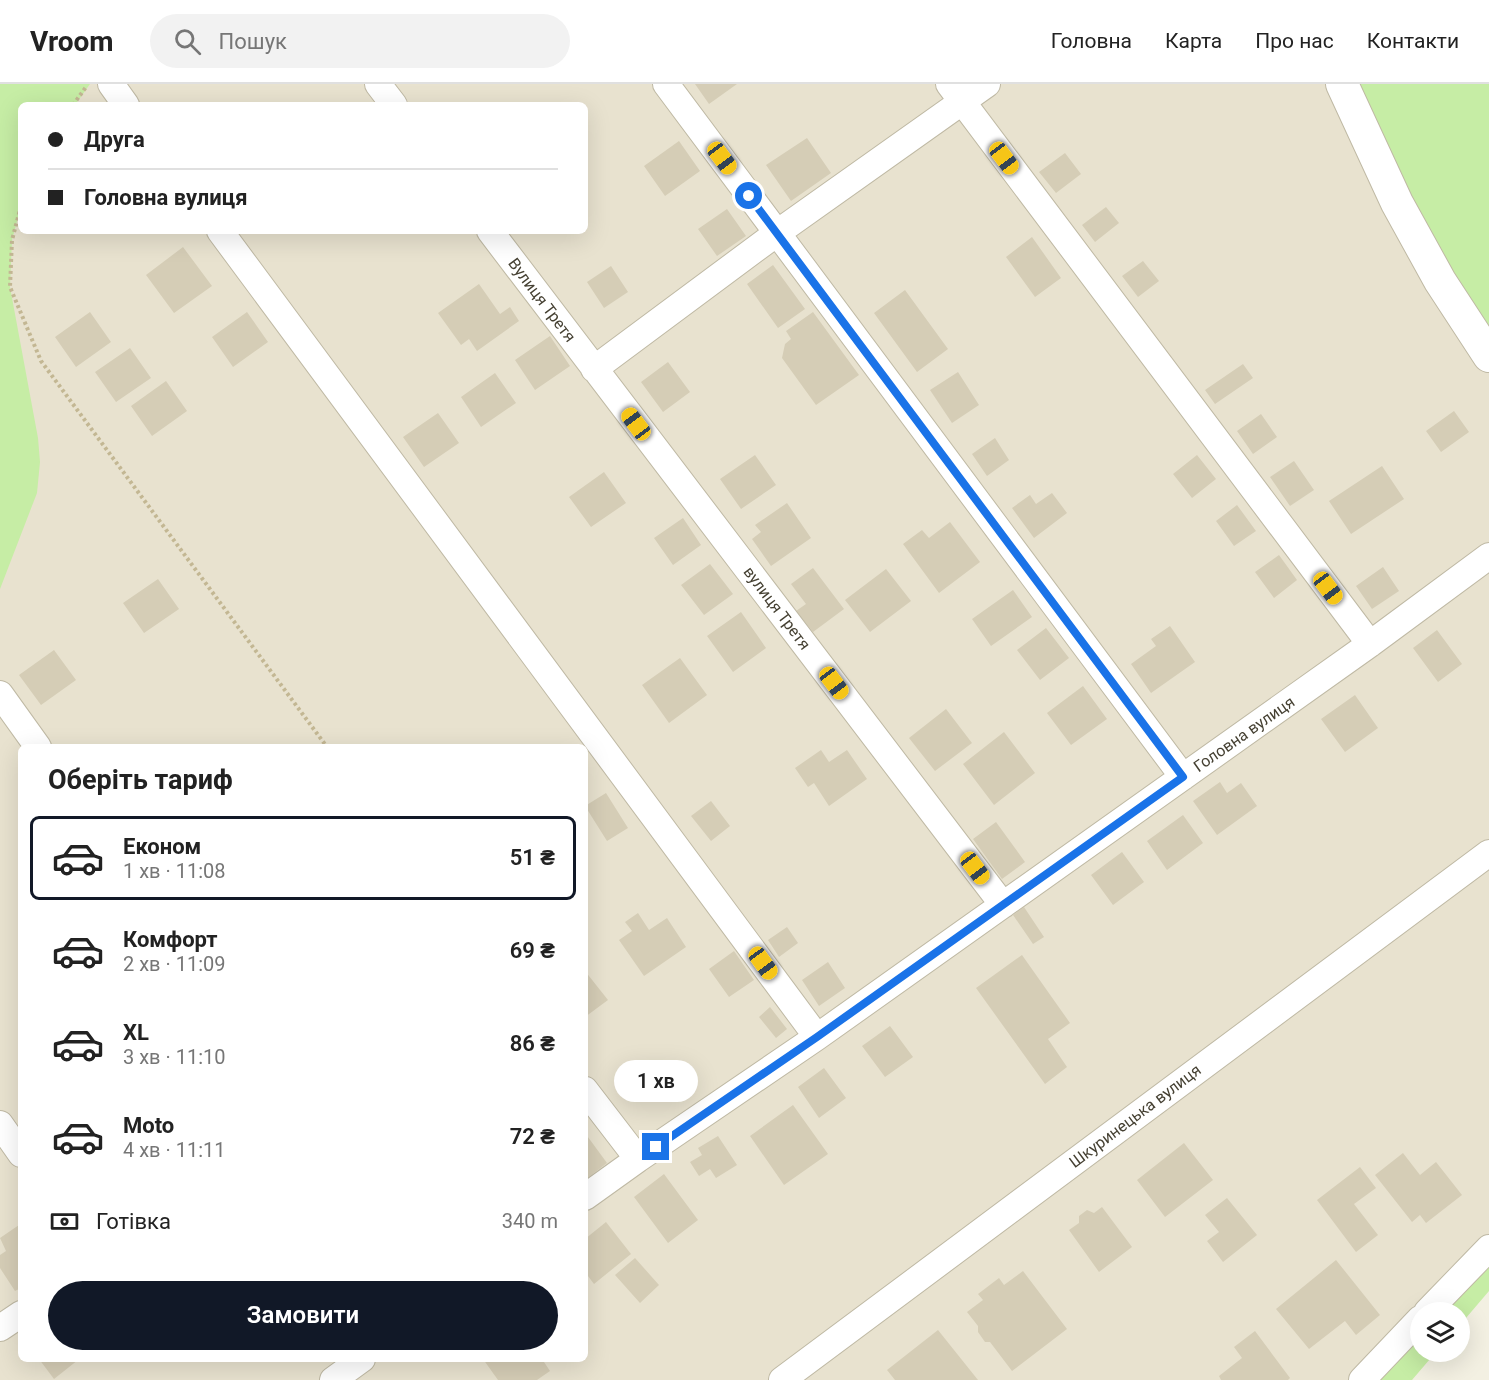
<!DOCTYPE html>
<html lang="uk">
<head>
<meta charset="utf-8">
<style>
	body { margin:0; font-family:Roboto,sans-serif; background:#f2f2f2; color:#222; height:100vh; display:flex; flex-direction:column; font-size:22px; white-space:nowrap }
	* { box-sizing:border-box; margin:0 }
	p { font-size:20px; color:#767676 }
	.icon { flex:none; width:33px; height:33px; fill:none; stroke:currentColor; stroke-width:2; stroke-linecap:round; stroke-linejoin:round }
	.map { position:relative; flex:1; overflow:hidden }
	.details { position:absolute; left:18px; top:660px; width:570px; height:618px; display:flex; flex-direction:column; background:#fff; border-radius:9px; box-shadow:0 6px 24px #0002 }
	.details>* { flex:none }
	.hud { position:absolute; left:18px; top:18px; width:570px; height:132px; border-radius:9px; box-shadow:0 6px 24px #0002; display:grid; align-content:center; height:132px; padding:0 30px; background:#fff }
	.buttons { position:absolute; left:1410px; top:1218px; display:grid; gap:12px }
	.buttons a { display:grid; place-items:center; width:60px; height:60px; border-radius:50%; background:#fff; box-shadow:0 6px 24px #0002; font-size:30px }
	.end { position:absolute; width:27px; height:27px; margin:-14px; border:8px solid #1a73e8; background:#fff; box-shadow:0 0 0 3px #fff }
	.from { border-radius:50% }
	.bubble { position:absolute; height:42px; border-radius:21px; background:#fff; box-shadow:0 6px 24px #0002; font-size:20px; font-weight:600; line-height:42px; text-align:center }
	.car { position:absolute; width:18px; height:36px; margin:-18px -9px; border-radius:8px; box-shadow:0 0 4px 2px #0007; background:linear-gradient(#f5c518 24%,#345 0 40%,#f5c518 0 76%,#345 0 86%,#f5c518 0) }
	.hud b { display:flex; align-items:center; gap:21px; height:57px; font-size:22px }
	.hud b+b { border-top:2px solid #e0e0e0 }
	.hud i { width:15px; height:15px; background:#222 }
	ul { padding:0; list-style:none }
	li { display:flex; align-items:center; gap:18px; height:84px; margin:0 12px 9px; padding:0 18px; border:3px solid transparent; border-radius:9px }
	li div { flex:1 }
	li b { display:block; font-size:22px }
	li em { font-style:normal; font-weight:600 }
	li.on { border-color:#111827 }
	li>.icon { width:54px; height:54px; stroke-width:1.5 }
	h2 { padding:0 30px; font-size:27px; line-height:72px }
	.pay { display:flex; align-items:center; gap:15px; height:66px; padding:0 30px; font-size:22px }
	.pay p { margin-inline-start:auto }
	.cta { display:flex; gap:12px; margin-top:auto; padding:12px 30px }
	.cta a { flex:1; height:69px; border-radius:36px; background:#111827; color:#fff; font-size:24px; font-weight:600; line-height:69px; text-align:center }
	header { display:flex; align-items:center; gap:36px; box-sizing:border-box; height:84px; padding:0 30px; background:#fff; border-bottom:2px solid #e0e0e0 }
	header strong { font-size:28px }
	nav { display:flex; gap:33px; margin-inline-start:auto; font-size:21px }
	.search { width:420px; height:54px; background:#f2f2f2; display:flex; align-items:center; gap:15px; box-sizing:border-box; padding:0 21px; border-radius:33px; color:#767676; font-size:22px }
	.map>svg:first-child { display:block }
	.residential { fill:#e8e2cf; fill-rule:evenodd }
	.green { fill:#c6eda5 }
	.building { fill:#d5cdb6 }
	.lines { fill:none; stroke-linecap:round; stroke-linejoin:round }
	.minor-casing { stroke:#bfb9a4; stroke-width:28 }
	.tertiary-casing { stroke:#bfb9a4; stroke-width:34 }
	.path { stroke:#c3b793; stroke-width:4; stroke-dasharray:3 3; stroke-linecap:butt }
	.minor { stroke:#fff; stroke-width:26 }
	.tertiary { stroke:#fff; stroke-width:32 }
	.route { stroke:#1a73e8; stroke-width:8 }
	.labels { text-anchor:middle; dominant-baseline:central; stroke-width:5; stroke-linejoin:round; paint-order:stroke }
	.street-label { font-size:16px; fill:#454032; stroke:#fff }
</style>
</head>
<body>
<header>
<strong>Vroom</strong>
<div class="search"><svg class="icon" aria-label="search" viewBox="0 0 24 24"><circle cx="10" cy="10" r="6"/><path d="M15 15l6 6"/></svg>Пошук</div>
<nav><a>Головна</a><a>Карта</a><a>Про нас</a><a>Контакти</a></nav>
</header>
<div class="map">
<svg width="1489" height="1296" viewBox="0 0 1489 1296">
	<rect width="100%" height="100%" fill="#f3f0e2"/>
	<!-- residential -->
	<path class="residential" d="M0 0H1342L1489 272V1164L1362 1296H0ZM21 21H585V147H21ZM21 663H585V1275H21Z"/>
	<!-- green -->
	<path class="green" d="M0 0H90L75 21H21V122L12 156 10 203 38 354 40 378 37 409 0 505Z
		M1342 0H1489V272Z
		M1489 1164V1207L1460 1241V1228H1427Z
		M1420 1235V1268H1436L1412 1296H1362Z"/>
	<!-- building -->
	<path class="building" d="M695 0H737L709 20Z
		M807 54 831 89 791 117 766 81Z
		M679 57 700 87 665 112 644 82Z
		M1065 69 1081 90 1056 109 1039 88Z
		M1106 123 1119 139 1095 158 1082 141Z
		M727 125 746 152 717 172 698 145Z
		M1032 153 1061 194 1035 213 1006 173Z
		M183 163 212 202 174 229 146 191Z
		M1143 177 1159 197 1138 213 1122 192Z
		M773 181 805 225 778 244 747 200Z
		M611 182 628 208 604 224 587 198Z
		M479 200 500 230 510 223 519 237 477 267 469 255 461 261 438 229Z
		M905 206 948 265 917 288 874 229Z
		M90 228 111 258 76 283 55 253Z
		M247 228 268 258 233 283 212 253Z
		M813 228 859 291 816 321 782 274 785 260 791 255 786 247Z
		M550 252 570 282 535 306 515 276Z
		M130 264 151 294 116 318 95 288Z
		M668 278 690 308 663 328 641 298Z
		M1243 280 1253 294 1215 320 1205 306Z
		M958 288 979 321 952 339 930 306Z
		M495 289 516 319 481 343 461 313Z
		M166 297 187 327 152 352 131 322Z
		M1454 327 1469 348 1441 368 1426 347Z
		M438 329 459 359 424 383 403 353Z
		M1261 330 1277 353 1253 370 1237 347Z
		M995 354 1009 376 987 392 972 370Z
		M755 371 776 401 741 425 720 395Z
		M1197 371 1216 395 1192 414 1173 390Z
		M1294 377 1314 406 1290 422 1270 393Z
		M1382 382 1404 415 1351 450 1329 417Z
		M604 388 626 419 591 443 569 413Z
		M1052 409 1067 429 1034 454 1012 424 1030 411 1036 420Z
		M787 419 811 454 771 482 752 455 761 448 755 441Z
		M1237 421 1256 447 1234 462 1216 437Z
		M683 434 701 461 673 481 654 454Z
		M950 438 980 478 939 509 903 460 922 446 929 454Z
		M1279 471 1297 496 1274 514 1255 488Z
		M710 480 733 510 704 531 681 501Z
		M1383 483 1399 507 1372 525 1356 502Z
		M813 484 844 525 813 548 796 527 806 520 791 500Z
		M886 485 911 517 870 548 845 516Z
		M158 495 179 525 144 549 123 519Z
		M1013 506 1032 533 991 562 972 535Z
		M741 528 766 564 733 588 707 552Z
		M1170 542 1195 578 1151 609 1131 580 1156 562 1151 555Z
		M1046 544 1069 574 1040 596 1017 566Z
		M1437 546 1462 580 1438 598 1413 564Z
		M54 566 76 596 41 621 19 591Z
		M680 574 707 611 669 639 642 601Z
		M1083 602 1107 635 1071 661 1047 629Z
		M1355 611 1378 644 1345 668 1321 635Z
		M946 625 972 659 935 687 909 654Z
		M1004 648 1035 689 994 721 963 680Z
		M821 666 829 678 847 666 867 695 829 722 814 699 808 703 795 684Z
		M1220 698 1227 709 1241 699 1257 722 1217 751 1193 717Z
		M606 709 628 744 607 757 585 722Z
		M711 717 730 742 711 757 691 732Z
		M1183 731 1203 759 1167 786 1147 757Z
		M996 738 1025 778 1002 795 973 755Z
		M1122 768 1144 798 1113 821 1091 791Z
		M1024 823 1044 853 1033 860 1013 831Z
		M638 829 649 846 667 834 686 863 644 892 619 856 632 847 625 838Z
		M787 843 798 859 779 873 768 856Z
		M734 867 754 896 729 913 709 885Z
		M1022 871 1070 939 1048 955 1067 983 1045 1000 976 904Z
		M828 878 845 904 819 922 802 896Z
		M585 887 608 916 585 933Z
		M770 923 787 945 776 954 759 933Z
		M890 942 913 973 885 993 862 962Z
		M824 984 846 1014 819 1034 798 1003Z
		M793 1021 828 1070 784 1101 750 1052Z
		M585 1049 607 1079 585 1096Z
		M718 1052 737 1081 716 1094 710 1085 699 1092 690 1078 702 1071 698 1064Z
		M1184 1059 1213 1096 1165 1133 1137 1096Z
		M1403 1069 1420 1091 1436 1078 1462 1111 1426 1139 1420 1131 1412 1138 1375 1091Z
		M1360 1083 1376 1104 1354 1120 1378 1151 1356 1168 1317 1116Z
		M664 1090 698 1136 668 1159 634 1113Z
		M1227 1114 1257 1151 1223 1178 1207 1157 1219 1148 1205 1131Z
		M1102 1123 1132 1163 1099 1188 1069 1146 1079 1139V1132L1087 1126 1094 1129Z
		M606 1138 631 1170 594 1200 585 1188V1166L587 1165 585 1155Z
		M19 1141 21 1144V1204L15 1207 0 1184V1171L6 1167 0 1154Z
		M635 1174 659 1201 640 1219 615 1191Z
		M1336 1176 1380 1231 1356 1251 1345 1237 1309 1265 1276 1225Z
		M1023 1187 1067 1245 1012 1287 990 1258H985L978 1248V1242L967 1228 983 1216 978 1210 999 1194 1004 1201Z
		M938 1246 978 1296H895L887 1286Z
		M1255 1247 1290 1294 1288 1296H1221L1219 1292 1242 1274 1234 1263Z
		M39 1275H77L78 1276 54 1295Z
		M483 1275H542L550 1287 537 1296H498Z"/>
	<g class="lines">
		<!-- minor casing -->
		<g class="minor-casing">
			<path id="minor" d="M111 0 126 21
				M378 0 394 21
				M666 0 1183 693
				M949 0 1370 560
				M220 147 817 953
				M490 147 1003 821
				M594 285 777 149 987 0
				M0 610 38 663
				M585 1006 638 1075
				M0 1040 21 1070
				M585 1113 638 1075 817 953 1370 560 1489 472
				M1427 1228 1489 1164
				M0 1244 21 1230
				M333 1296 362 1275
				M782 1296 1489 769
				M1362 1296 1420 1235"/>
		</g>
		<!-- tertiary casing -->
		<g class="tertiary-casing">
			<path id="tertiary" d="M1342 0 1397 119 1440 197 1489 272"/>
		</g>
		<!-- path -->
		<path class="path" d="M73 21 86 3
			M21 122 12 156 10 203 41 277 327 663"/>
		<!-- minor -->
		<use href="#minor" class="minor"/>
		<!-- tertiary -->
		<use href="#tertiary" class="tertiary"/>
	</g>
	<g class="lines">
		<!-- route -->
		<path class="route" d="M656 1063 817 953 1183 693 749 112"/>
	</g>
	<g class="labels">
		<!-- street labels -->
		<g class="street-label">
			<text transform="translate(542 216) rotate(53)">Вулиця Третя</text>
			<text transform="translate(777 524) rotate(53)">вулиця Третя</text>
			<text transform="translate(1244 650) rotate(-35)">Головна вулиця</text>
			<text transform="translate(1135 1032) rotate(-37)">Шкуринецька вулиця</text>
		</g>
	</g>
</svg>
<div class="buttons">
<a><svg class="icon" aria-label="layers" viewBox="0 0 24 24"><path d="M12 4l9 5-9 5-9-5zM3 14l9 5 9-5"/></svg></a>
</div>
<i class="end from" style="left:749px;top:112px"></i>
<i class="end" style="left:656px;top:1063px"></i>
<div class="bubble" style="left:614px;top:976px;width:84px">1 хв</div>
<i class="car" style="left:722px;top:74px;rotate:143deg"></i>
<i class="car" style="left:1004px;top:74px;rotate:143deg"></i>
<i class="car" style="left:636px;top:340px;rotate:323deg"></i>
<i class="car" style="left:1328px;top:504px;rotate:143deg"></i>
<i class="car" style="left:834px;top:599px;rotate:143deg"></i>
<i class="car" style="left:975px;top:784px;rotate:143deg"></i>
<i class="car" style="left:763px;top:879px;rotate:144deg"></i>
<div class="hud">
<b><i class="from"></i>Друга</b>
<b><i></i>Головна вулиця</b>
</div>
<section class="details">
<h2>Оберіть тариф</h2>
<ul>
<li class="on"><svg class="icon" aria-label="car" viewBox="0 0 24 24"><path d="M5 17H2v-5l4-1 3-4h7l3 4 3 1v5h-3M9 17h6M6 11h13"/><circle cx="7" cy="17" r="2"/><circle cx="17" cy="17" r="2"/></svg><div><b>Економ</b><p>1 хв · 11:08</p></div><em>51 ₴</em></li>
<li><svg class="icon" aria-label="car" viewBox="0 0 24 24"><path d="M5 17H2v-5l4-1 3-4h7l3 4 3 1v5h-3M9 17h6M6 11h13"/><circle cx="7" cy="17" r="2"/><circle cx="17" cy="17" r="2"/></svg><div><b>Комфорт</b><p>2 хв · 11:09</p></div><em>69 ₴</em></li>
<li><svg class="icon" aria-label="car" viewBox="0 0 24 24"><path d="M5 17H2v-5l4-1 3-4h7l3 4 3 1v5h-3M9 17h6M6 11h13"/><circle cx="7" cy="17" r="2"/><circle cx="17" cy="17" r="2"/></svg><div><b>XL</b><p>3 хв · 11:10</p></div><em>86 ₴</em></li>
<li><svg class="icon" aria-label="car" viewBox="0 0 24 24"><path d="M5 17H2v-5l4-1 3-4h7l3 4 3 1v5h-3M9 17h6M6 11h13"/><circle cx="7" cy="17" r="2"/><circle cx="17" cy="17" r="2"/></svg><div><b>Moto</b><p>4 хв · 11:11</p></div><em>72 ₴</em></li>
</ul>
<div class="pay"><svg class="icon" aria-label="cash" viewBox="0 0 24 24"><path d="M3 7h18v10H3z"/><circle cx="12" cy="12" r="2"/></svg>Готівка<p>340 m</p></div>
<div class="cta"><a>Замовити</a></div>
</section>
</div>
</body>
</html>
